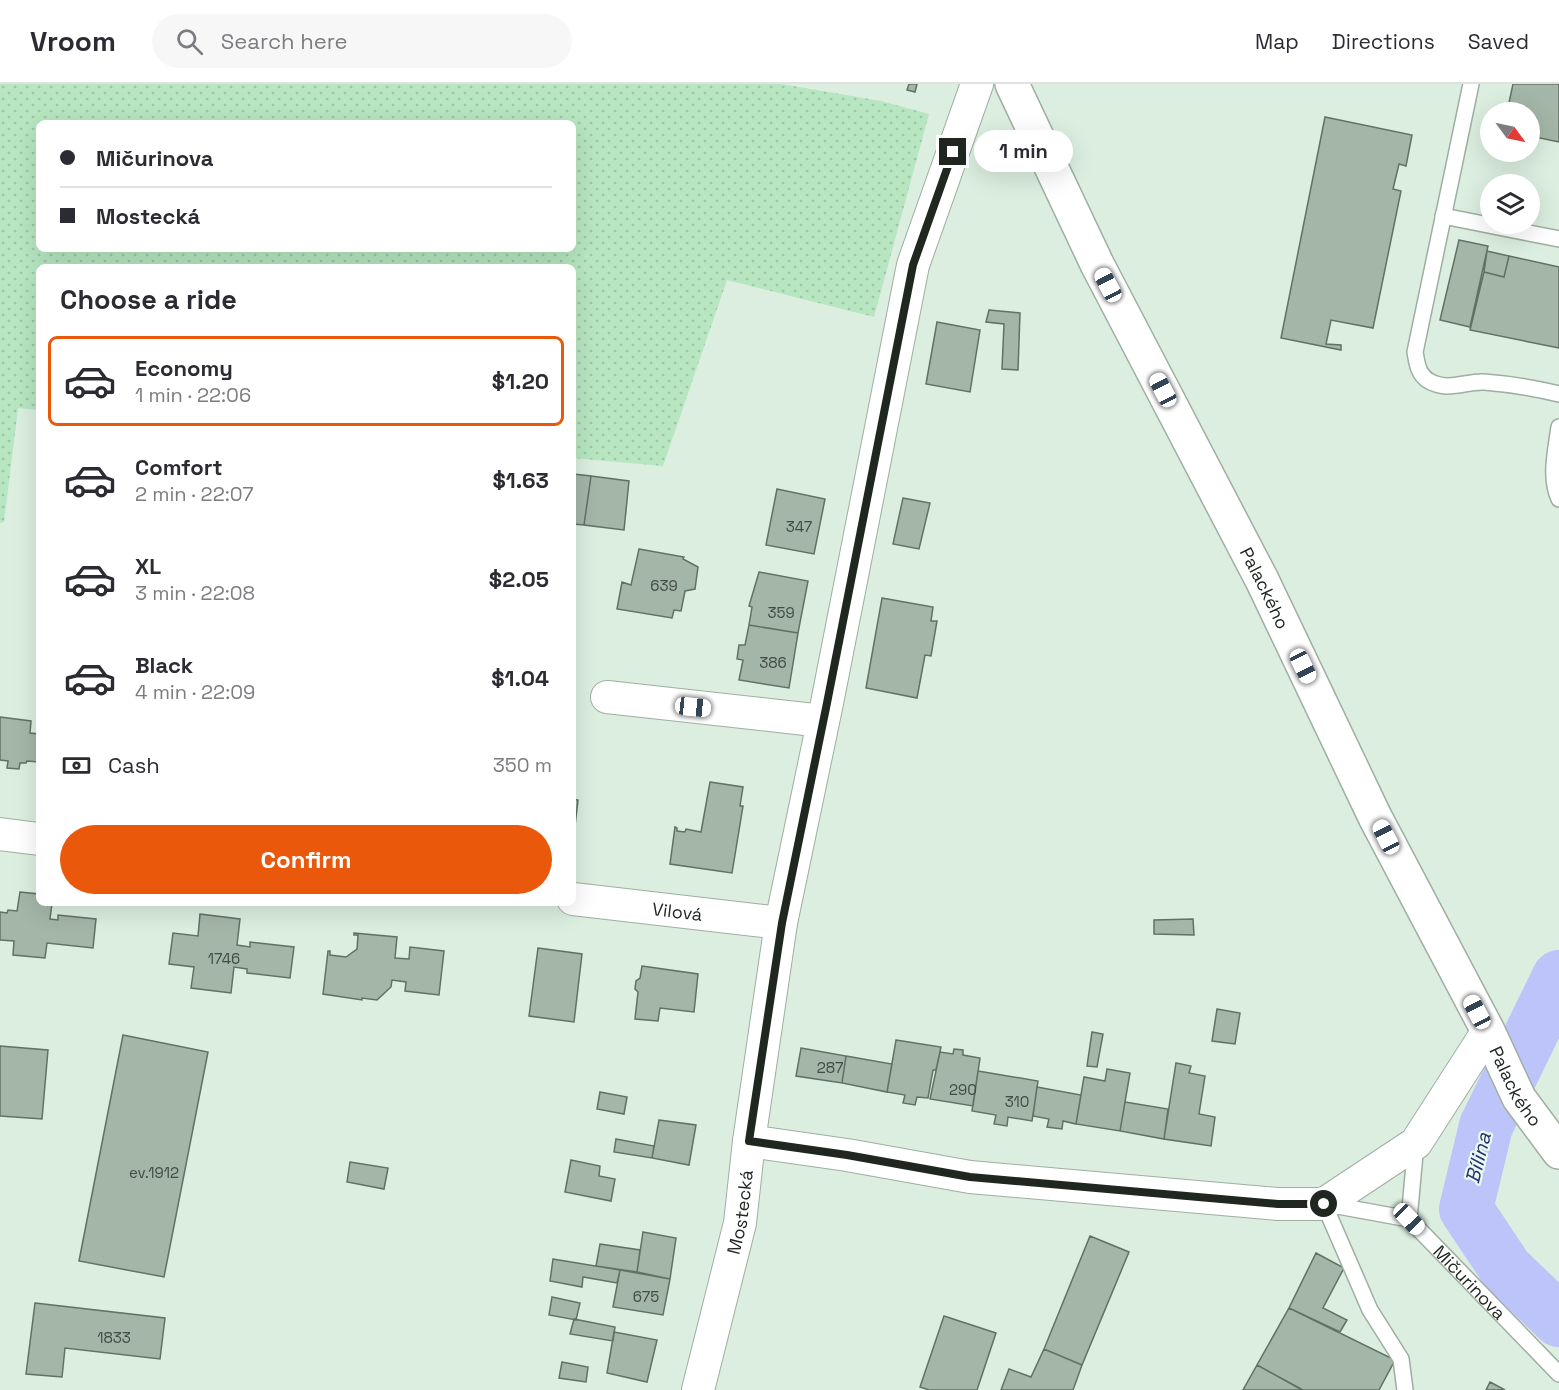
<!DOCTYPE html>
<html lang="en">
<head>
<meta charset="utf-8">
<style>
	body { margin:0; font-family:"Space Grotesk",sans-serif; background:#f7f7f7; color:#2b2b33; height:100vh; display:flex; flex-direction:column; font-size:22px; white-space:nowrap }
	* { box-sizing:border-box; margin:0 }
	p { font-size:20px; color:#7c7c81 }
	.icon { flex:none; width:33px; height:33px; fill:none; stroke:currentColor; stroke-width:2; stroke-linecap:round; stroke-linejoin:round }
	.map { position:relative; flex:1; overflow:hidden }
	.side { position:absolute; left:36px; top:180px; width:540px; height:642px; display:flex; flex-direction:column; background:#fff; border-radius:9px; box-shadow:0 6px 24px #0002 }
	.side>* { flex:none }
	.guide { position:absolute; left:36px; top:36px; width:540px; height:132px; border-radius:9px; box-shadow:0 6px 24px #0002; display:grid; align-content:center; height:132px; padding:0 24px; background:#fff }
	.needle { width:39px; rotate:123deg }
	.fabs { position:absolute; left:1480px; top:18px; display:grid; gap:12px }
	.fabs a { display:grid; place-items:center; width:60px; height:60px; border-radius:50%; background:#fff; box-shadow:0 6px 24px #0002; font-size:30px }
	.end { position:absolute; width:27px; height:27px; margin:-14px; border:8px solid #202721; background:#fff; box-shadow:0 0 0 3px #fff }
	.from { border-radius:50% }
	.bubble { position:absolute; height:42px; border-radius:21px; background:#fff; box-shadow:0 6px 24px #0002; font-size:20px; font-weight:700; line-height:42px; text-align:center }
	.car { position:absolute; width:18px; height:36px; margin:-18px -9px; border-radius:8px; box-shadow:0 0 4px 2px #0007; background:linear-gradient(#fff 24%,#345 0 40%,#fff 0 76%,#345 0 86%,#fff 0) }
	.guide b { display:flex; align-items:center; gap:21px; height:57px; font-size:22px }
	.guide b+b { border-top:2px solid #e1e1e2 }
	.guide i { width:15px; height:15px; background:#2b2b33 }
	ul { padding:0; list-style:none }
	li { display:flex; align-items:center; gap:18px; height:90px; margin:0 12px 9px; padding:0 12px; border:3px solid transparent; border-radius:9px }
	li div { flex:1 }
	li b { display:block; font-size:22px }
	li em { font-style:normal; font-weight:700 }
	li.on { border-color:#ea580c }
	li>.icon { width:54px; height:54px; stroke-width:1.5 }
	h2 { padding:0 24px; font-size:27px; line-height:72px }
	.pay { display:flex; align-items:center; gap:15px; height:66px; padding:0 24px; font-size:22px }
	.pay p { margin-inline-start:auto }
	.action { display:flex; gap:12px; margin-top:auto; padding:12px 24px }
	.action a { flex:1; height:69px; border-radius:36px; background:#ea580c; color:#fff; font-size:24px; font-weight:700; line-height:69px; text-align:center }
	header { display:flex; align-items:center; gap:36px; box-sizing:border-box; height:84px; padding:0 30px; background:#fff; border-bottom:2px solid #e1e1e2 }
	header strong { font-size:28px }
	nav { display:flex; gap:33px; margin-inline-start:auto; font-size:21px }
	.search { width:420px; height:54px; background:#f7f7f7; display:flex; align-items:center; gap:15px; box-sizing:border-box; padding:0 21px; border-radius:33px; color:#7c7c81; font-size:22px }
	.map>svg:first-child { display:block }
	.grass { fill:url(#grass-dots); fill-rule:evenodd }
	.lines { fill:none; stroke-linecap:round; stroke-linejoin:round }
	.river { stroke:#bcc4f9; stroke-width:54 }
	.building { fill:#a4b6a8; stroke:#617164; stroke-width:1.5 }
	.service-casing { stroke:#9eafa1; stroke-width:18 }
	.minor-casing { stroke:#9eafa1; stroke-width:34 }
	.tertiary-casing { stroke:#9eafa1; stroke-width:36 }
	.service { stroke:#fff; stroke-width:15 }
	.minor { stroke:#fff; stroke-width:32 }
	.tertiary { stroke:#fff; stroke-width:33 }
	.route { stroke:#202721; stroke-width:8 }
	.labels { text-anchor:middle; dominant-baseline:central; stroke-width:4.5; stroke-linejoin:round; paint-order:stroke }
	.number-label { font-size:15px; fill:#414b43 }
	.street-label { font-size:18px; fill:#202721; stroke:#e8fbec }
	.water-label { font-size:20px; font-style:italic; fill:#2e2d77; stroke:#e8fbec }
</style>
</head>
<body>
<header>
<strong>Vroom</strong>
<div class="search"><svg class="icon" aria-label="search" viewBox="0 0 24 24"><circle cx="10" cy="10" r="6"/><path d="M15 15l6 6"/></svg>Search here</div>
<nav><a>Map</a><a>Directions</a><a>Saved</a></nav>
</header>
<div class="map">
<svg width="1559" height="1306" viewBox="0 0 1559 1306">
	<defs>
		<pattern id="grass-dots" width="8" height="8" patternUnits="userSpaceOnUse" patternTransform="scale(1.5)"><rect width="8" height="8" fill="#b7e6c1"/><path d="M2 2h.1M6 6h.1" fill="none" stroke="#9dc5a6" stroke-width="1.8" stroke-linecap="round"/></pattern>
	</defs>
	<rect width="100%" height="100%" fill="#dbeedf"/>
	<!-- grass -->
	<path class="grass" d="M0 0H781L881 17 929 30 874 233 727 196 663 382 573 374V183H39V326L18 324 4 438 0 439ZM39 39H573V165H39Z"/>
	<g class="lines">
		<!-- river -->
		<path class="river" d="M1559 893 1486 1042 1466 1125 1506 1185 1559 1236"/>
	</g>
	<!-- building -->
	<path class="building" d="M909 0H917L915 8 907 6Z
		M1513 0H1559V58L1530 52V28H1507Z
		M1325 33 1412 51 1406 82 1399 80 1393 105 1401 107 1373 244 1331 236 1326 260 1341 261V266L1281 254Z
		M1459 156 1488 162 1470 243 1440 236Z
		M1487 167 1509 172 1504 193 1484 188Z
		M1509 172 1559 183V264L1470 246 1484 188 1504 193Z
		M989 226 1020 229 1018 286 1002 285 1004 240 986 238Z
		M937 238 980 246 970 308 926 300Z
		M573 390 591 392 584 441 573 440Z
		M591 392 629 397 624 446 584 441Z
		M777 405 825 415 814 470 766 461Z
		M903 414 930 419 919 465 893 460Z
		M639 465 684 473 683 475 698 483 695 505 685 507 681 527 674 526 672 534 617 525 622 498 631 501Z
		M759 488 808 497 798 549 749 541 752 523 749 522Z
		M882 514 933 523 931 537H937L931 572 925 571 917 614 866 604Z
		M749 541 798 549 789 604 739 596 743 576 737 575 739 561H745Z
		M0 633 31 637 30 649 39 650V678L27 677 26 679H20L19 685 7 684 8 677 0 676Z
		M710 698 743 703 740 722H743L732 789 670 780 675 743 677 744V747L685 748 686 745 701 748Z
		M573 715 578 716 573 759Z
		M20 808 39 810V819H52L50 835 58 836V831L96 835 93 864 47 859 45 874 13 871 14 857 0 856V828L7 829 8 826 17 827Z
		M200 830 240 835 237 861 250 863V858L294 863 290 894 247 889V885L234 883 231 909 191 904 194 883 169 880 173 849 198 852Z
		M1193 835 1194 851 1154 850V836Z
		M354 849 397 853 395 874 409 875 410 863 444 867 439 911 405 907 406 898 392 896 391 903 377 916 362 914V916L323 910 328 867H330V871L346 873 357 865 358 851H354Z
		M538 864 582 870 574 938 529 932Z
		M642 882 698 890 694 928 660 924 658 937 635 935 638 908 635 905 636 897 640 894Z
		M1217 925 1240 929 1235 960 1212 957Z
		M1092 948 1103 950 1097 983 1087 982Z
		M123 951 208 968 164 1193 79 1177Z
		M896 956 941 963 936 986H933L928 1014 917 1013 915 1021 903 1019 905 1011 887 1008Z
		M0 962 48 966 42 1035 0 1032Z
		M801 964 846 972 842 999 796 992Z
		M954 965 963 966V971L980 974 973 1022 930 1015 940 968 953 970Z
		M846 972 892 980 887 1008 842 999Z
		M1176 979 1191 982 1189 989 1205 992 1199 1030 1215 1033 1211 1062 1164 1055Z
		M1107 985 1130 989 1120 1047 1076 1040 1084 993 1105 997Z
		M978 987 1038 997 1032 1037 1008 1033 1007 1042 994 1040 996 1031 972 1027Z
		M1037 1003 1081 1011 1076 1040 1063 1037 1062 1045 1047 1043 1049 1035 1033 1032Z
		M600 1008 627 1013 624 1030 597 1025Z
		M1125 1018 1168 1025 1164 1055 1120 1047Z
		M659 1036 696 1041 689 1081 652 1074Z
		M616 1055 654 1062 652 1074 614 1068Z
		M571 1076 600 1082 599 1092 615 1095 611 1117 565 1108Z
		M350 1078 388 1084 384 1105 347 1098Z
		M643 1148 676 1154 670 1195 637 1188Z
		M1090 1152 1129 1168 1082 1281 1044 1265Z
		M600 1160 640 1166 637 1188 596 1182Z
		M1316 1169 1344 1184 1323 1224 1347 1236 1340 1248 1289 1224Z
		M553 1175 620 1186 617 1199 583 1193 582 1203 550 1197Z
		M620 1186 670 1195 663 1231 613 1223Z
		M552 1213 580 1219 576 1236 549 1231Z
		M35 1219 165 1234 160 1275 65 1264 62 1293 26 1290Z
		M1289 1224 1395 1276 1379 1306H1302L1257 1281Z
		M944 1232 996 1249 977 1306H929L920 1303Z
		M574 1235 615 1243 613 1257 570 1250Z
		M614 1248 657 1256 647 1298 607 1289Z
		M1044 1265 1082 1281 1073 1306H1001L1009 1285 1031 1293Z
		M562 1278 588 1283 586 1298 559 1294Z
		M1257 1281 1303 1306H1243Z
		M1490 1298 1505 1306H1486Z"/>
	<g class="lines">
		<!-- service casing -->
		<g class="service-casing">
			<g id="service">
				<path d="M1471 0 1415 268C1417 279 1418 291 1429 297 1448 308 1466 297 1484 298 1510 300 1534 304 1559 310"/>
				<path d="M1443 132 1559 155"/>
				<path d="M1559 343C1556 366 1549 393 1559 415"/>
				<path id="s1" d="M1416 1059 1409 1135 1559 1290"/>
				<path d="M1324 1120 1370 1226 1401 1275 1405 1306"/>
				<path d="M1327 1120 1409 1135"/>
			</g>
		</g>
		<!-- minor casing -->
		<g class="minor-casing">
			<g id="minor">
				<path d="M607 613 823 637"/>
				<path d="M0 750 39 755"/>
				<path id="s2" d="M573 815 781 839"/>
				<path d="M749 1057 847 1071 970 1093 1278 1120H1324L1416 1059 1488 947"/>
				<path id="s3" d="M698 1306 740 1139 749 1057 781 839 827 619 913 181 977 0"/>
			</g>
		</g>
		<!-- tertiary casing -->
		<g class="tertiary-casing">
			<g id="tertiary">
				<path id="s4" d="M1012 0 1097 180 1262 496 1375 733 1488 947 1519 1014 1559 1068"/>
			</g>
		</g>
		<!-- service -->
		<use href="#service" class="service"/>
		<!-- minor -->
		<use href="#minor" class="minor"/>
		<!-- tertiary -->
		<use href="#tertiary" class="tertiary"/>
	</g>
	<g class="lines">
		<!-- route -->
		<path class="route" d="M953 68 913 181 827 619 782 839 749 1057 847 1071 970 1093 1278 1120H1324"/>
	</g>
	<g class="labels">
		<!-- number labels -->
		<g class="number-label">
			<text x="799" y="442">347</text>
			<text x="664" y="501">639</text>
			<text x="781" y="528">359</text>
			<text x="773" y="578">386</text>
			<text x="224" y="874">1746</text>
			<text x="830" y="983">287</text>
			<text x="963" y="1005">290</text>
			<text x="1017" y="1017">310</text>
			<text x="154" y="1088">ev.1912</text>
			<text x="646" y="1212">675</text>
			<text x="114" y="1253">1833</text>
		</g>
		<!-- street labels -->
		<g class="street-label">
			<text stroke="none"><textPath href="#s4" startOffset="564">Palackého</textPath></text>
			<text stroke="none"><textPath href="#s2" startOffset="105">Vilová</textPath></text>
			<text stroke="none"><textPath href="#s4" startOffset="1122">Palackého</textPath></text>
			<text stroke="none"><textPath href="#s3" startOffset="183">Mostecká</textPath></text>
			<text stroke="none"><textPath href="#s1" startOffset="164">Mičurinova</textPath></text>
		</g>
		<!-- water labels -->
		<g class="water-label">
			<text transform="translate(1478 1074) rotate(-76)">Bílina</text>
		</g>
	</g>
</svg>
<div class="fabs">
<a><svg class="needle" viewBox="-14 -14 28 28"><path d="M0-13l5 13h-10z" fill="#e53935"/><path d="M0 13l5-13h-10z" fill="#7c7c81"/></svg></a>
<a><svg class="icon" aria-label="layers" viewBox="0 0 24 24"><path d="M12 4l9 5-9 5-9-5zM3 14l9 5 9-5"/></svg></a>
</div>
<i class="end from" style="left:1324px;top:1120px"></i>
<i class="end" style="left:953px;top:68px"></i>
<div class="bubble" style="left:974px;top:46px;width:99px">1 min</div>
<i class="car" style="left:1108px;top:201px;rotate:332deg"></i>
<i class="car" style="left:1163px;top:306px;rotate:332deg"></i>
<i class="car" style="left:1303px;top:582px;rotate:154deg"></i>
<i class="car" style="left:693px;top:623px;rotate:96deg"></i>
<i class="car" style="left:1386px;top:753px;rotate:333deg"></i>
<i class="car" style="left:1477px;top:928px;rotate:332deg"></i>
<i class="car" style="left:1409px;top:1135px;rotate:136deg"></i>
<div class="guide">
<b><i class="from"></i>Mičurinova</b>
<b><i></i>Mostecká</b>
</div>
<section class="side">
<h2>Choose a ride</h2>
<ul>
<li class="on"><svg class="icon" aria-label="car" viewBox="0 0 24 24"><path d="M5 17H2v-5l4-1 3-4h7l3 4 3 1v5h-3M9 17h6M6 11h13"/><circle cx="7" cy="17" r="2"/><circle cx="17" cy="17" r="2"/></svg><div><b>Economy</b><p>1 min · 22:06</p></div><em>$1.20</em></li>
<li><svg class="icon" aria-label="car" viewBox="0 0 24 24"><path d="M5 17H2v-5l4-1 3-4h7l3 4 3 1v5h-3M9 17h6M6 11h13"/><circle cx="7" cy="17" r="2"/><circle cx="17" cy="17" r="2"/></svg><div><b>Comfort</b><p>2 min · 22:07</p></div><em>$1.63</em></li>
<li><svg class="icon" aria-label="car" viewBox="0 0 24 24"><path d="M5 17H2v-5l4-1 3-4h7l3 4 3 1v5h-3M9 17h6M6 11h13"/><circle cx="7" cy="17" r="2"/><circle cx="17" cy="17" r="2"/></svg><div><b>XL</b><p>3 min · 22:08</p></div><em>$2.05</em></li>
<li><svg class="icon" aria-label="car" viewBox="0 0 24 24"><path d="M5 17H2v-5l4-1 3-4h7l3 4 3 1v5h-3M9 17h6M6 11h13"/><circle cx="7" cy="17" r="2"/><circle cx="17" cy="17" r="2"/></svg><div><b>Black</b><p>4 min · 22:09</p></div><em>$1.04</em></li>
</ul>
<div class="pay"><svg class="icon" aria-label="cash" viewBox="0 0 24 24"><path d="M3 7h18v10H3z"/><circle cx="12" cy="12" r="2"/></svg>Cash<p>350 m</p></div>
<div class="action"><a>Confirm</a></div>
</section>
</div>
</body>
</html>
